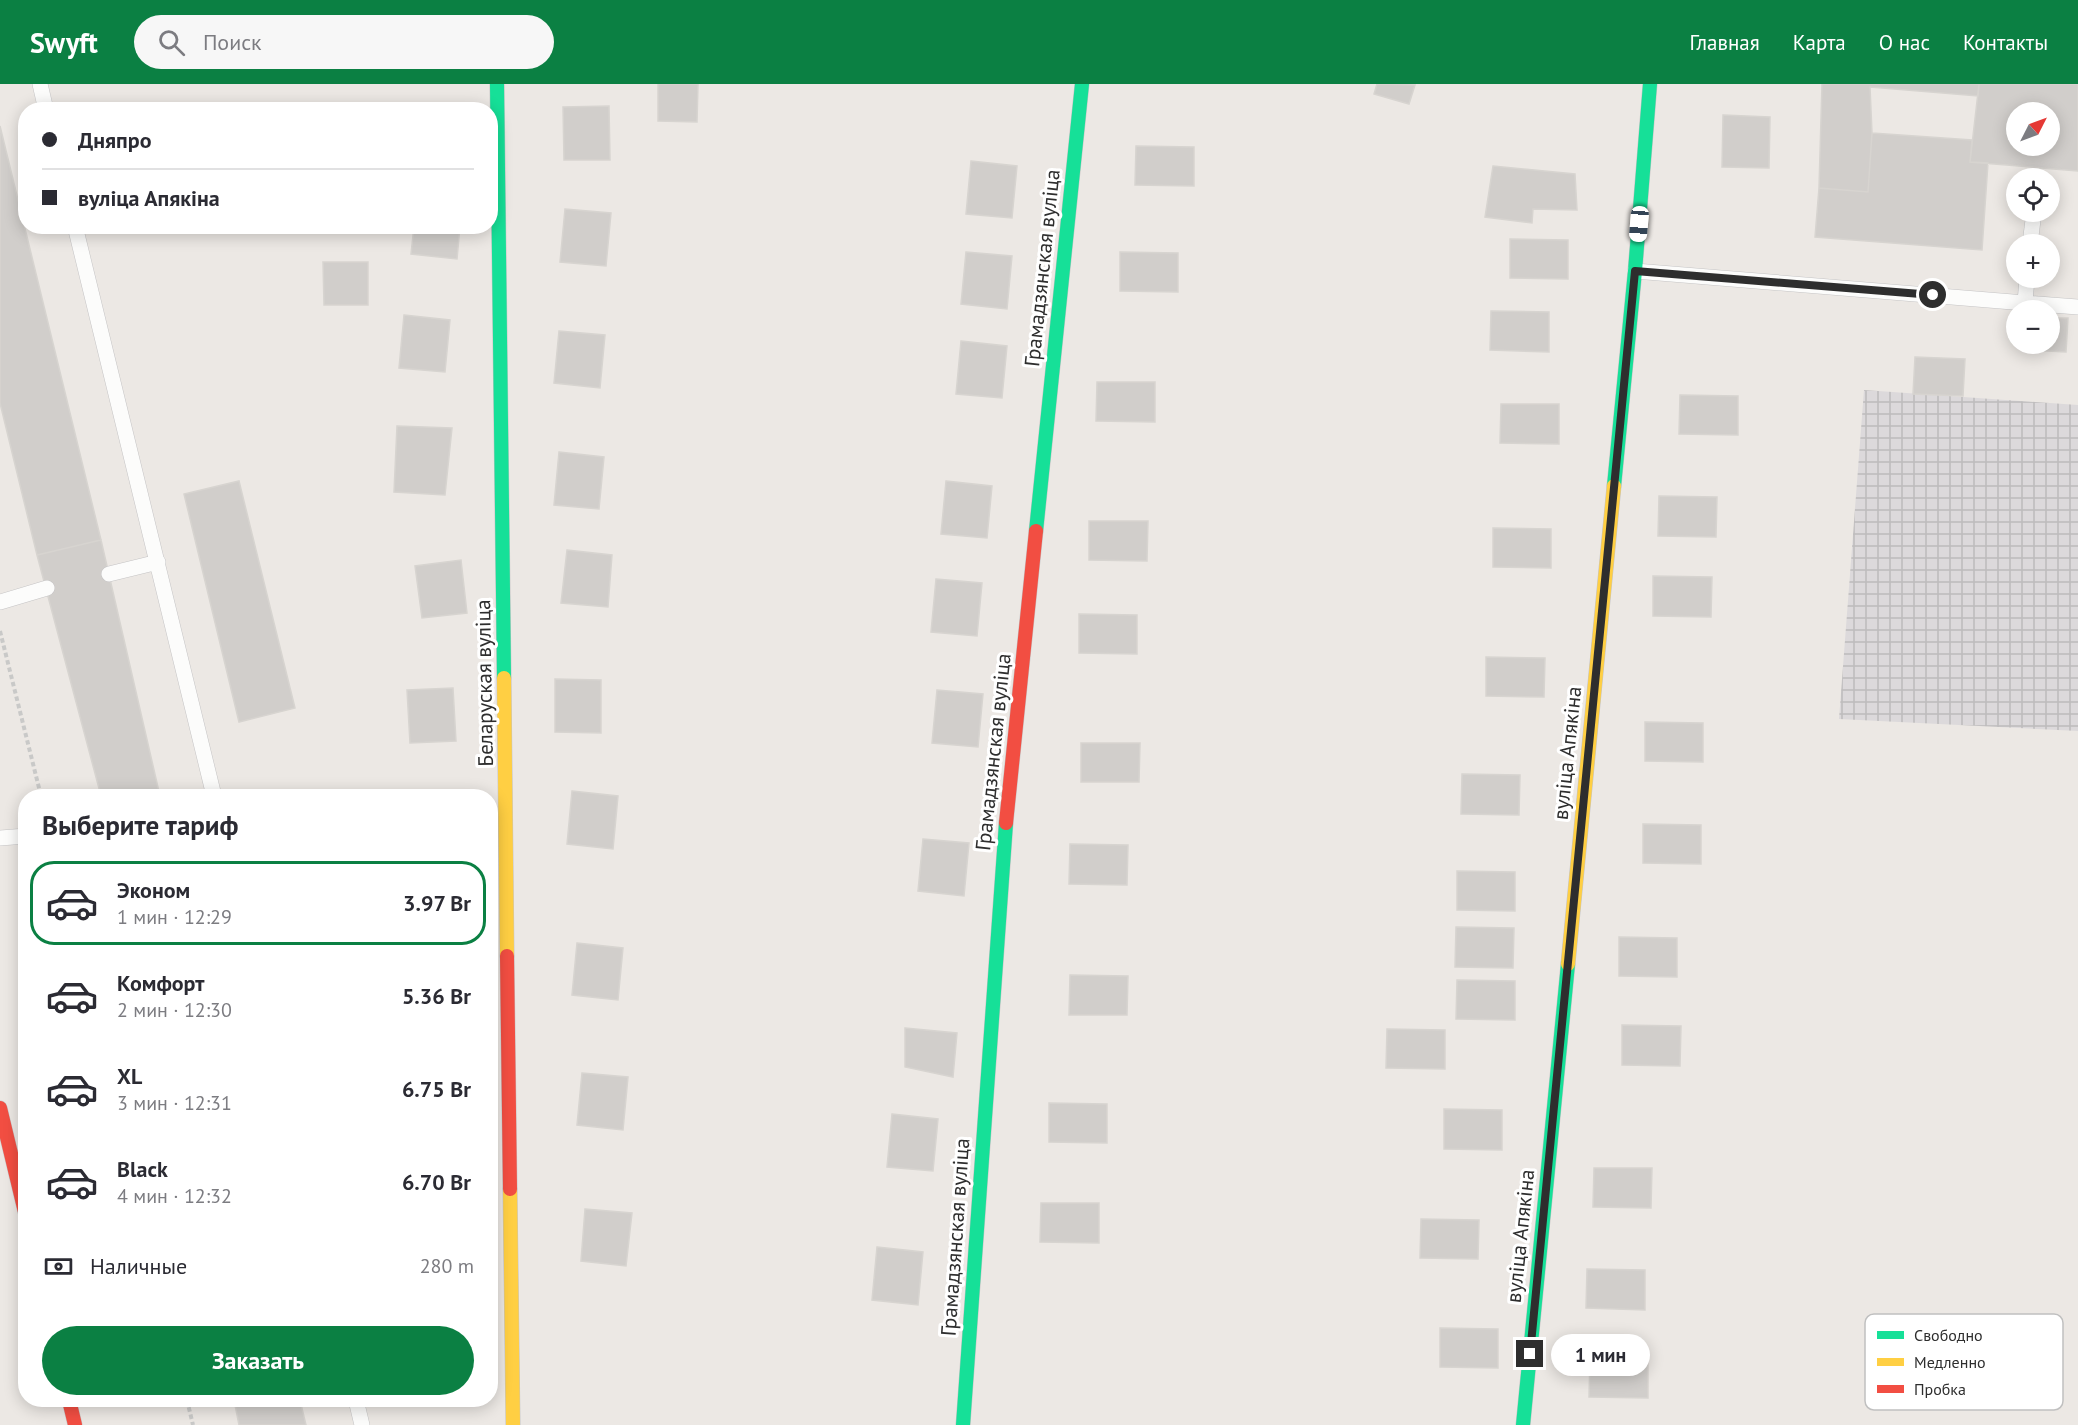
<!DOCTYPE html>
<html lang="ru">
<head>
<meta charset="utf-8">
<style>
	body { margin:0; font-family:"PT Sans",sans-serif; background:#f7f7f7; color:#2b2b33; height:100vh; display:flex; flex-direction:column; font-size:22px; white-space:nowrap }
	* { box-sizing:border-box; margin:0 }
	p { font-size:20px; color:#7c7c81 }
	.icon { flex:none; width:33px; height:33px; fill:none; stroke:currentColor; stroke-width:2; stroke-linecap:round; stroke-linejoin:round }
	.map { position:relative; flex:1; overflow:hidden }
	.panel { position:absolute; left:18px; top:705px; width:480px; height:618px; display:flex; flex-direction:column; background:#fff; border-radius:24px; box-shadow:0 3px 15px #0003 }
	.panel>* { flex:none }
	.top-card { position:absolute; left:18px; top:18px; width:480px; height:132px; border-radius:24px; box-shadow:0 3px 15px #0003; display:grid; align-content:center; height:132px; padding:0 24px; background:#fff }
	.needle { width:39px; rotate:48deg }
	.tools { position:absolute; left:2006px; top:18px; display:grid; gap:12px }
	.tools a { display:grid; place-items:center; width:54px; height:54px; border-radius:50%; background:#fff; box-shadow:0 3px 15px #0003; font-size:30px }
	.end { position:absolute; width:27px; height:27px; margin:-14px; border:8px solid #2e2e2e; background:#fff; box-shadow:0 0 0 3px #fff }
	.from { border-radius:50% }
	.bubble { position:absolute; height:42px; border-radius:21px; background:#fff; box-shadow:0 3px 15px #0003; font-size:20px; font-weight:700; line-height:42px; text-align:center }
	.car { position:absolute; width:18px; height:36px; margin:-18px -9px; border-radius:8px; box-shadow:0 0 4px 2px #0007; background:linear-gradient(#fff 24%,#345 0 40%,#fff 0 76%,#345 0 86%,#fff 0) }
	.top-card b { display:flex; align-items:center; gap:21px; height:57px; font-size:22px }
	.top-card b+b { border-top:2px solid #e1e1e2 }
	.top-card i { width:15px; height:15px; background:#2b2b33 }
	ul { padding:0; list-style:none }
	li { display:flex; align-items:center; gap:18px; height:84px; margin:0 12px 9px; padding:0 12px; border:3px solid transparent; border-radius:24px }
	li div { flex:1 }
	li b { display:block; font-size:22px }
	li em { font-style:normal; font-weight:700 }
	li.on { border-color:#0b8043 }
	li>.icon { width:54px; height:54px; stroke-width:1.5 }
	h2 { padding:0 24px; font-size:27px; line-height:72px }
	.pay { display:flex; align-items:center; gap:15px; height:66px; padding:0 24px; font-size:22px }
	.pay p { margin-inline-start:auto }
	.button { display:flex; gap:12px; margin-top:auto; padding:12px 24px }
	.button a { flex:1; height:69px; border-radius:36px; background:#0b8043; color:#fff; font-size:24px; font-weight:700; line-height:69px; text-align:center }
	header { display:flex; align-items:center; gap:36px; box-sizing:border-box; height:84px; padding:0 30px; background:#0b8043; color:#fff }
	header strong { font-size:28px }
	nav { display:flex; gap:33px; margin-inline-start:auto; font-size:21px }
	.search { width:420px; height:54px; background:#f7f7f7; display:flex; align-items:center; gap:15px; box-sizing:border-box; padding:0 21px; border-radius:33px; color:#7c7c81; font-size:22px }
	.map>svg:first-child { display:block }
	.industrial { fill:url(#industrial-grid) }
	.building { fill:#d1cecb; stroke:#d7d4d0; stroke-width:1.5; fill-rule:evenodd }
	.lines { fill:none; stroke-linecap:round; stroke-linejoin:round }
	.lane-casing { stroke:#c5c4c5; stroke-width:16 }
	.fast-casing { stroke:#c5c4c5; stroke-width:15 }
	.slow-casing { stroke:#c5c4c5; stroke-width:15 }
	.jam-casing { stroke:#c5c4c5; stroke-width:15 }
	.path { stroke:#c9c9c8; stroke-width:4; stroke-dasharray:4.5 3; stroke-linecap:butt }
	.lane { stroke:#fcfcfb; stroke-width:15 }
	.fast { stroke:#16e098; stroke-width:14 }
	.slow { stroke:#ffcf43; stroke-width:14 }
	.jam { stroke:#f24e42; stroke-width:14 }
	.route { stroke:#2e2e2e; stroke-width:8 }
	.labels { text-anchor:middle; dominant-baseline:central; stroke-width:6; stroke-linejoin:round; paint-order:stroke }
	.street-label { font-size:21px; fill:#2e2e2e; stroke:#fff }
	.key { fill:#fff; stroke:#c0c0c0; stroke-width:1.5 }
	.key-label { font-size:16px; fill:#2e2e2e }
</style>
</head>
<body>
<header>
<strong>Swyft</strong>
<div class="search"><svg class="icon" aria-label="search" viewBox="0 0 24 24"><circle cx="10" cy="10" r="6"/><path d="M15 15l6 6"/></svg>Поиск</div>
<nav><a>Главная</a><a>Карта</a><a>О нас</a><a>Контакты</a></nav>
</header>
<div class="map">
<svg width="2078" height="1341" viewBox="0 0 2078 1341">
	<defs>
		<pattern id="industrial-grid" width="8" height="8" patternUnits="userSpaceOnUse" patternTransform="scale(1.5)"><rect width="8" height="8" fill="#dcd9db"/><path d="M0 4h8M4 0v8" fill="none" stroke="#bdbbbc"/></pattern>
	</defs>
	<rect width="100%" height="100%" fill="#ece8e4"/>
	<!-- industrial -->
	<path class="industrial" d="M1864 306 2078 321V647L1839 635Z"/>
	<!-- building -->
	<path class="building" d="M658 0H698L697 38 658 37Z
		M1377 0 1415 1 1409 20 1374 10Z
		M1822 0H1979L1978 12 1870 3 1872 49 1868 108 1819 104Z
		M1979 0H2078V87L1970 78ZM2016 28H2049V62H2016Z
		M393 20 463 21V26H393Z
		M609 22 610 76H564L563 23Z
		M1723 31 1770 33 1769 84 1722 83Z
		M0 42 101 456 37 471 0 319Z
		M1872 49 1972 56 1970 78 1988 79 1982 166 1815 153 1819 104 1868 108Z
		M1136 62 1194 63V102L1135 101Z
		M971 77 1017 82 1012 134 966 130Z
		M1493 82 1575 90 1577 126 1533 125 1532 139 1485 133Z
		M565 125 611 129 606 182 560 178Z
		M414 142H460L457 175 411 170Z
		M1510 155 1568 156V195L1510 194Z
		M966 168 1012 172 1007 225 961 220Z
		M1120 168 1178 169V208L1120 207Z
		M323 178H368V221H324Z
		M1491 227 1549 228V268L1490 266Z
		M404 231 450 236 445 288 399 284Z
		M2049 234H2068L2066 268 2026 266V260H2049Z
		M559 247 605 251 600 304 554 299Z
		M961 257 1007 262 1002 314 956 310Z
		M1915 273 1965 275 1963 312 1913 310Z
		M1097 298H1155V338L1096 337Z
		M1680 311 1738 312V351L1679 350Z
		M1501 320H1559V360L1500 359Z
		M397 342 452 344 445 411 394 408Z
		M559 368 604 373 599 425 554 421Z
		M239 397 295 624 239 638 184 410Z
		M946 397 992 402 987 454 941 450Z
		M1659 412 1717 413 1716 453 1658 452Z
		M1089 437H1148L1147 477 1089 476Z
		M1493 444 1551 445V484L1493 483Z
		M101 456 160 712H101L37 471Z
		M567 466 612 471 608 523 561 519Z
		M461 476 467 529 422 534 415 482Z
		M1653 492 1712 493 1711 533 1653 532Z
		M936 495 982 499 977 552 931 548Z
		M1079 530 1137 531V570L1079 569Z
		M1486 573 1545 574 1544 613 1486 612Z
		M555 595 601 596V649L555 648Z
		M453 604 456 657 410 659 407 606Z
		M937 606 983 610 978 663 932 659Z
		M1645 638 1703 639V678L1645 677Z
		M1081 659H1140L1139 698H1081Z
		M1462 690 1520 691 1519 731 1461 730Z
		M572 707 618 712 613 765 567 760Z
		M1643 740 1701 741V780L1643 779Z
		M923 755 969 759 964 812 918 807Z
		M1070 760 1128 761 1127 801 1069 800Z
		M1457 787 1515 788V827L1457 826Z
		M1456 843 1514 844 1513 884 1455 883Z
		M1619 853 1677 854V893L1619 892Z
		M577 859 623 864 618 916 572 911Z
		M1070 891 1128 892 1127 931H1069Z
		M1457 896 1515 897V936L1456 935Z
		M1622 941 1681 942 1680 982 1622 981Z
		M905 944 957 949 953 993 905 983Z
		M1387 945 1445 946V985L1386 984Z
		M582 989 628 993 623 1046 577 1041Z
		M1049 1019 1107 1020V1059L1049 1058Z
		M1444 1025 1502 1026V1066L1444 1065Z
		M892 1030 938 1035 933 1087 887 1083Z
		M1594 1084H1652L1651 1124 1593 1123Z
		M1041 1119H1099V1159L1040 1158Z
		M585 1125 632 1129 626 1182 581 1177Z
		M1421 1135 1479 1136 1478 1175 1420 1174Z
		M877 1163 923 1168 918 1221 872 1216Z
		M1587 1185 1645 1186V1226L1586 1224Z
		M1440 1244 1498 1245V1284L1440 1283Z
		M1590 1274 1648 1275V1314L1589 1313Z
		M234 1316H300L306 1341H239Z"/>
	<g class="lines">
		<!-- lane casing -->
		<g class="lane-casing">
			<path id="lane" d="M40 0 46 26
				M75 142 214 712
				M2030 160 2034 128
				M1635 187 2025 219
				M2027 194 2025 219 2078 223
				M109 490 158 478
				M0 518 47 504
				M0 754 26 752
				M356 1316 362 1341"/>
		</g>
		<!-- fast casing -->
		<g class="fast-casing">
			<path id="fast" d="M497 0 504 594
				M1614 402 1635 187 1650 0
				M1036 447 1082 0
				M963 1341 1006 739
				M1523 1341 1568 880"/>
		</g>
		<!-- slow casing -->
		<g class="slow-casing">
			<path id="slow" d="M504 594 507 872
				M1568 880 1614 402
				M510 1105 513 1341"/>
		</g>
		<!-- jam casing -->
		<g class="jam-casing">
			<path id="jam" d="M1006 739 1036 447
				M507 872 510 1105
				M0 1024 26 1132
				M69 1316 75 1341"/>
		</g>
		<!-- path -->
		<path class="path" d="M0 547 41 712
			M187 1316 193 1341"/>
		<!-- lane -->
		<use href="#lane" class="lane"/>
		<!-- fast -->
		<use href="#fast" class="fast"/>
		<!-- slow -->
		<use href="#slow" class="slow"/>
		<!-- jam -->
		<use href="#jam" class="jam"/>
	</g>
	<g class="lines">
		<!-- route -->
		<path class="route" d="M1530 1270 1635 187 1933 211"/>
	</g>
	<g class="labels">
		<!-- street labels -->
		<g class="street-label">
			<text transform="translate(1042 184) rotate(-84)">Грамадзянская вуліца</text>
			<text transform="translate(484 599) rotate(-91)">Беларуская вуліца</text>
			<text transform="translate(993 668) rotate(-84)">Грамадзянская вуліца</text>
			<text transform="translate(1567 669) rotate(-84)">вуліца Апякіна</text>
			<text transform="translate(1520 1152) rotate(-84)">вуліца Апякіна</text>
			<text transform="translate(955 1153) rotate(-86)">Грамадзянская вуліца</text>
		</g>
	</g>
	<!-- legend -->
	<rect x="1865" y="1230" width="198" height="96" rx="9" class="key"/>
	<rect x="1877" y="1247" width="27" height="8" fill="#16e098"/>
	<rect x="1877" y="1274" width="27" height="8" fill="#ffcf43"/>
	<rect x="1877" y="1301" width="27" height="8" fill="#f24e42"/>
	<g class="key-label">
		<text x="1914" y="1257">Свободно</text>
		<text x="1914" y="1284">Медленно</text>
		<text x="1914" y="1311">Пробка</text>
	</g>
</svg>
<div class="tools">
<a><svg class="needle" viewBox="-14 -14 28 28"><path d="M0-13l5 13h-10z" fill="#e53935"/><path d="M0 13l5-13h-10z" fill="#7c7c81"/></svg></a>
<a><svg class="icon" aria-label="locate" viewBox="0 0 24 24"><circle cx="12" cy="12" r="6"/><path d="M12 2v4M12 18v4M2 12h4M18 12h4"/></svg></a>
<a>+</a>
<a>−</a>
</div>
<i class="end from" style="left:1933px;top:211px"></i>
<i class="end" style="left:1530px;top:1270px"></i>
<div class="bubble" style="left:1551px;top:1250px;width:99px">1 мин</div>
<i class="car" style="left:1639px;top:140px;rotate:185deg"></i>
<div class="top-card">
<b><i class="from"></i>Дняпро</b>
<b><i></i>вуліца Апякіна</b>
</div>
<section class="panel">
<h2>Выберите тариф</h2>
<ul>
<li class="on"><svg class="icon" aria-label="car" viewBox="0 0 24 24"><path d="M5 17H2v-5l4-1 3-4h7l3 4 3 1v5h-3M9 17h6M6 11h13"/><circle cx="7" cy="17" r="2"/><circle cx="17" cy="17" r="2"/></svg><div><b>Эконом</b><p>1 мин · 12:29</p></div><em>3.97 Br</em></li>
<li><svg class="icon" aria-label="car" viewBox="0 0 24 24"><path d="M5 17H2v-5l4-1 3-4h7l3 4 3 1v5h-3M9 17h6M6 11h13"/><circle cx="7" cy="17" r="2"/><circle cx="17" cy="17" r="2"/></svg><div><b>Комфорт</b><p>2 мин · 12:30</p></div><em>5.36 Br</em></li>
<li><svg class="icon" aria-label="car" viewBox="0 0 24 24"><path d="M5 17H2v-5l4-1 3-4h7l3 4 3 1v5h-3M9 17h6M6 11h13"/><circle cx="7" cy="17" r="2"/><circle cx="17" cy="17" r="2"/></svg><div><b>XL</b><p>3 мин · 12:31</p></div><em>6.75 Br</em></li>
<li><svg class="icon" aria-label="car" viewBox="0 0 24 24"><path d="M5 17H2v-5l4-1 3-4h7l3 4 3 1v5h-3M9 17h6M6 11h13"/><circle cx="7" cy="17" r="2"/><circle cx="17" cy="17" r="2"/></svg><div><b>Black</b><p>4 мин · 12:32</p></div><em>6.70 Br</em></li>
</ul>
<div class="pay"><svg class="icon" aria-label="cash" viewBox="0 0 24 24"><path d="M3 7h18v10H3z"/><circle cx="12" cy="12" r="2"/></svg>Наличные<p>280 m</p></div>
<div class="button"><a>Заказать</a></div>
</section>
</div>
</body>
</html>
